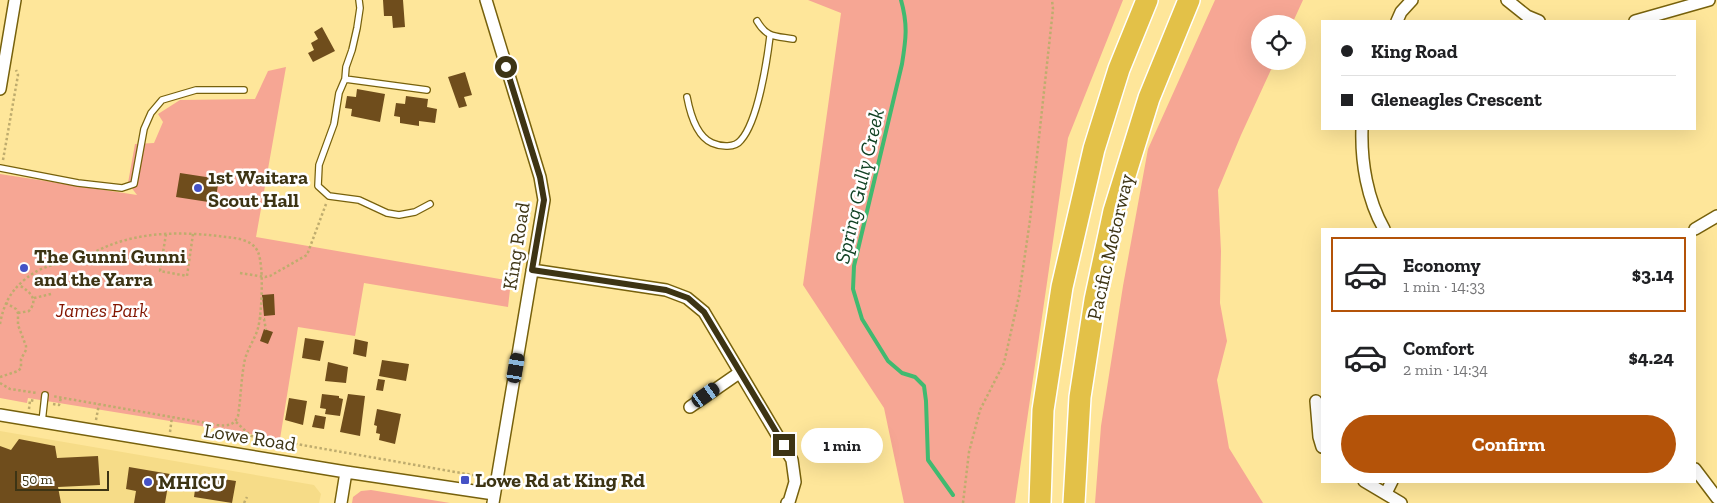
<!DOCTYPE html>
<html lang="en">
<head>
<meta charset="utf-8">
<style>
	body { margin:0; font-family:"Zilla Slab",serif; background:#f6f6f6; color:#202124; height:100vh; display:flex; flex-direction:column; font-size:19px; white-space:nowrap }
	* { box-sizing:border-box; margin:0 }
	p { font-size:16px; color:#757577 }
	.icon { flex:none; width:28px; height:28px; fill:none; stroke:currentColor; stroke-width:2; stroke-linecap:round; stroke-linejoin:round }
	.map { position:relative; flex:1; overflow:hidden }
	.details { position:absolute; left:1321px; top:228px; width:375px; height:255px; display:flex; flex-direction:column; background:#fff; border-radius:0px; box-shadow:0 5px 20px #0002 }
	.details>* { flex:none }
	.banner { position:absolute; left:1321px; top:20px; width:375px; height:110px; border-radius:0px; box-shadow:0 5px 20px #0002; display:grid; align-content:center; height:110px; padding:0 20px; background:#fff }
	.tools { position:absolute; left:1251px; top:15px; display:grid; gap:10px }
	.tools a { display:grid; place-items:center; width:55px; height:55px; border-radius:50%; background:#fff; box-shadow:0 5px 20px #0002; font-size:25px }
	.scale { position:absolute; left:15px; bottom:12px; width:94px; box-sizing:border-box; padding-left:5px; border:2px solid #3d3414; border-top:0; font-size:14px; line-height:18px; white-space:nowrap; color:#3d3414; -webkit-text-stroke:4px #fff; paint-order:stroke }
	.end { position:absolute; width:22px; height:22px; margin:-11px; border:6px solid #3d3414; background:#fff; box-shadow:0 0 0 2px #fff }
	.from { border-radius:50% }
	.bubble { position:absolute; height:35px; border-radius:18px; background:#fff; box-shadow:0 5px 20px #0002; font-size:16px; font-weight:800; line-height:35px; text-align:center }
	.car { position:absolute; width:15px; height:30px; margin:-15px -8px; border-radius:6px; box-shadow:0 0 4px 1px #0007; background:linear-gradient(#222 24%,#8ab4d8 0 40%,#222 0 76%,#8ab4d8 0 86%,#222 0) }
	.banner b { display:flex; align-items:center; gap:18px; height:48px; font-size:19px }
	.banner b+b { border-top:1px solid #e0e0e0 }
	.banner i { width:12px; height:12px; background:#202124 }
	ul { padding:9px 0 0; list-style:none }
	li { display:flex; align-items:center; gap:15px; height:75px; margin:0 10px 8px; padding:0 10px; border:2px solid transparent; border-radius:0px }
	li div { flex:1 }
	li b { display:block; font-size:19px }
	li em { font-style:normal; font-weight:800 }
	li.selected { border-color:#b45309 }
	li>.icon { width:45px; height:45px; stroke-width:1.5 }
	.button { display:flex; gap:10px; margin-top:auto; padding:10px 20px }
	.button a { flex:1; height:58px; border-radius:30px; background:#b45309; color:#fff; font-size:20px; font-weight:800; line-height:58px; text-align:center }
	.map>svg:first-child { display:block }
	.built { fill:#f6dc88 }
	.green { fill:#f6a694 }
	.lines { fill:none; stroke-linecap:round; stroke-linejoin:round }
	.stream { stroke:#40ba70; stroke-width:4 }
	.building { fill:#6f4d1c }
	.service-casing { stroke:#77610c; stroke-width:8 }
	.minor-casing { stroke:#77610c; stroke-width:14 }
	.motorway-casing { stroke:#fff; stroke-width:24 }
	.path { stroke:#bfac6e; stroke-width:2.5; stroke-dasharray:2.5 2.5; stroke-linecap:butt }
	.service { stroke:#fff; stroke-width:5.5 }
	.minor { stroke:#fff; stroke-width:11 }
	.motorway { stroke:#e3c148; stroke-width:21 }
	.route { stroke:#3d3414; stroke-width:6 }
	.poi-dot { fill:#4552c6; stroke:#fff; stroke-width:2 }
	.labels { text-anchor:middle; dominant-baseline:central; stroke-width:5; stroke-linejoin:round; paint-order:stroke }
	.poi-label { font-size:20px; font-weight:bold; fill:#3d3414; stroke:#fff; text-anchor:start }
	.street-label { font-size:20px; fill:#3d3414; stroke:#fff }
	.park-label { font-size:20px; font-style:italic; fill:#831600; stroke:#fff }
	.water-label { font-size:21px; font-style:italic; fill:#104123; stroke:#fff }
</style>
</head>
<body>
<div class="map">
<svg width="1717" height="503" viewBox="0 0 1717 503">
	<rect width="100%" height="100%" fill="#fee69a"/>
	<!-- built -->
	<path class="built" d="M0 431 314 485 321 494 319 503H0Z"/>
	<!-- green -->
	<path class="green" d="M808 0H1123L1068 138 1015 503H904L884 408 803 285 841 13Z
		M1215 0H1303L1292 24H1260V61H1275L1241 135 1218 190 1221 251 1220 303 1227 341 1217 380 1229 448 1263 503H1095L1101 426 1123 286 1148 149Z
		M286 67 256 237 511 281 508 307 364 283 355 336 298 327 280 439 28 398 27 403 0 398V174L137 195 128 183 135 144 154 143 163 122 158 114 180 100 255 99 268 71Z
		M371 490 450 503H352L353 497 361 491Z"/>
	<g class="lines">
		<!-- stream -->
		<path class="stream" d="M901 0C908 25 906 39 902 64L854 266 853 289 862 319 888 361 902 373 915 377 924 386 926 401 928 460 953 495"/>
	</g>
	<!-- building -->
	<path class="building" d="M383 0H403L405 27 393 28 392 16H384Z
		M322 27 335 51 313 62 308 53 314 50 311 43 318 39 314 32Z
		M465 72 472 95 464 97 467 106 459 108 448 77Z
		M357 89 385 94 380 122 351 116 352 109 345 108 347 96 356 97Z
		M406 96 428 99 427 107 437 109 435 123 419 121V126L400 123V117L394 116 396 103 405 104Z
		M180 173 219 179 215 203 176 197Z
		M274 294 275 315 264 316 262 295Z
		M264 329 273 332 268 344 260 341Z
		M305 338 324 341 320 361 302 358Z
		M355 339 368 342 366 357 353 354Z
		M382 360 409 364 406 381 379 376Z
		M328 362 348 367 346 383 325 381Z
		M378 379 385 380 383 391 376 390Z
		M322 394 339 396V398L343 399 340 416 325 414 326 409 320 408Z
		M348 394 365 396 360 436 340 432Z
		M289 398 307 401 303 425 285 420Z
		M377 409 401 414 395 444 379 440 380 434 376 433 377 426 374 425Z
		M315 415 326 417 324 429 312 427Z
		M19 439 55 446 57 458 98 456 100 485 58 487 61 503H0V446L11 450Z
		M129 467 170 474 165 503H134L136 491 126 489Z
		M197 475 236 481 232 503 194 497Z"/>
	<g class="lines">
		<!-- service casing -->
		<g class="service-casing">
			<path id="service" d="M359 0 360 8 357 28 352 50 346 67 345 79 339 93 334 124 319 165 318 186 329 196 359 200 387 213 399 215 415 212 430 204
				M757 21C767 38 775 36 793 39
				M345 79 427 90
				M687 97C690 113 696 136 712 143 721 147 735 148 741 140 758 121 767 61 770 36
				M0 168 78 183 122 188 134 184 144 129 151 113 162 100 196 90H244
				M42 422 45 395"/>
		</g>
		<!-- minor casing -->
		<g class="minor-casing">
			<path id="minor" d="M486 0 540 177 544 200 493 503
				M1507 0 1527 16 1539 21
				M1397 21 1401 12 1412 0
				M1635 21 1709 0
				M0 89 15 0
				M1362 129C1361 162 1367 199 1384 229
				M1695 229 1717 216
				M532 270 666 290 687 298 704 312 792 460 795 482 789 502 787 503
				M1316 401 1319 437 1322 447
				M690 407 739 373
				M0 415 346 472 494 494
				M1695 469 1717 498
				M1364 481 1401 503
				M1386 493 1392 481
				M341 503 346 472"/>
		</g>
		<!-- motorway casing -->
		<g class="motorway-casing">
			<path id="motorway" d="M1040 503 1043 410 1062 287 1094 149 1119 69 1147 0
				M1074 503 1080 397 1095 300 1114 211 1149 98 1189 0"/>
		</g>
		<!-- path -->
		<path class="path" d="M3 160 18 75 16 70
			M166 234 160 271 187 276 193 234
			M240 273 265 277 270 276 307 255 326 204
			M34 298 51 294
			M18 313 29 311C39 299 30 292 19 285
			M259 318 264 319 266 330
			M0 324C3 307 9 293 23 281 44 263 55 266 78 259 90 255 101 248 113 244 149 231 188 232 226 237 237 238 253 240 258 252 264 266 262 313 258 328 255 339 248 348 245 359 241 378 241 397 238 416 234 426 227 426 217 425L52 396
			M0 377 18 371 21 368V359L26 350V346L18 325V313L16 309 6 303
			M0 383 10 389 37 393
			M53 404 59 405 61 398
			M29 409 30 400 35 401
			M96 420 99 404
			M236 422 251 436 478 476
			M170 432 172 417
			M244 503 247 497
			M963 503 969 452 980 410 1004 363 1019 296 1030 220 1053 9 1052 0"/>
		<!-- service -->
		<use href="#service" class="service"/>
		<!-- minor -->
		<use href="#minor" class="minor"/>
		<!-- motorway -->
		<use href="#motorway" class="motorway"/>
	</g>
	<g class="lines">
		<!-- route -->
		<path class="route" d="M506 67 540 177 544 200 532 270 666 290 688 298 704 312 784 445"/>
	</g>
	<!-- markers -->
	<g class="poi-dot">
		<circle cx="198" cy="188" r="5"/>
		<circle cx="24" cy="268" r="5"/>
		<rect x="460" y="475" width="10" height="10" rx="2.5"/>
		<circle cx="148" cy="482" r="5"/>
	</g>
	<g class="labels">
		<!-- poi labels -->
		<g class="poi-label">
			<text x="208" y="177">1st Waitara<tspan x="208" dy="23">Scout Hall</tspan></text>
			<text x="34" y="256">The Gunni Gunni<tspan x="34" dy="23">and the Yarra</tspan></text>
			<text x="475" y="480">Lowe Rd at King Rd</text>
			<text x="158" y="482">MHICU</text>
		</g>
		<!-- street labels -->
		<g class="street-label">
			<text transform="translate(516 246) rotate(-81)">King Road</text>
			<text transform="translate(1110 247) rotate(-77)">Pacific Motorway</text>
			<text transform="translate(250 437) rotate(9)">Lowe Road</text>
		</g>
		<!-- park labels -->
		<g class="park-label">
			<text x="102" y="310">James Park</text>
		</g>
		<!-- water labels -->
		<g class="water-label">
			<text transform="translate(859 186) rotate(-77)">Spring Gully Creek</text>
		</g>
	</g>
</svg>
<div class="tools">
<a><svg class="icon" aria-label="locate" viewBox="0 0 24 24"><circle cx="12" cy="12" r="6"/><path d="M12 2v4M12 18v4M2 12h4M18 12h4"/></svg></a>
</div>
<div class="scale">50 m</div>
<i class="end from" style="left:506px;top:67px"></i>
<i class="end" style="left:784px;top:445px"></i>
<div class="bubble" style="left:801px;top:428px;width:82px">1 min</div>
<i class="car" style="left:516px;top:368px;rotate:10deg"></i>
<i class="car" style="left:706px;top:395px;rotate:55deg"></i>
<div class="banner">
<b><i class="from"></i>King Road</b>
<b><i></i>Gleneagles Crescent</b>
</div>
<section class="details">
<ul>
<li class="selected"><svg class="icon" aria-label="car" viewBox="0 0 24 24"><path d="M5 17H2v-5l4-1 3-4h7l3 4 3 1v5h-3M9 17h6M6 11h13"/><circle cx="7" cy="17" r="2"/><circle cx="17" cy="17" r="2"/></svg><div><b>Economy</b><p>1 min · 14:33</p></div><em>$3.14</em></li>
<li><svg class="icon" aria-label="car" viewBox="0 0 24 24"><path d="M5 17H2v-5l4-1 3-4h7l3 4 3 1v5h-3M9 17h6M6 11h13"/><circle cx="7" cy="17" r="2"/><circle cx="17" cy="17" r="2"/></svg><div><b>Comfort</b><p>2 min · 14:34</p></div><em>$4.24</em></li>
</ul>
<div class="button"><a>Confirm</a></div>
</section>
</div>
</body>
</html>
